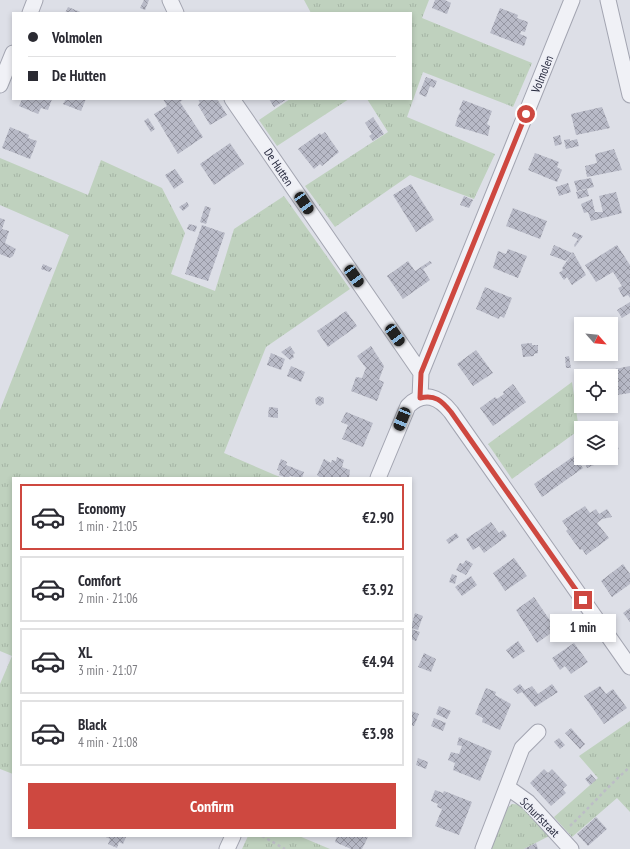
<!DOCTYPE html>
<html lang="en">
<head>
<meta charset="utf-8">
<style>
	body { margin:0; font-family:"PT Sans Narrow",sans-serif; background:#f2f2f3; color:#2b2b33; height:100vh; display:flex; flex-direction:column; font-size:15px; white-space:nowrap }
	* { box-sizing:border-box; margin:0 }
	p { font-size:13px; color:#7c7c81 }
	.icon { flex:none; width:22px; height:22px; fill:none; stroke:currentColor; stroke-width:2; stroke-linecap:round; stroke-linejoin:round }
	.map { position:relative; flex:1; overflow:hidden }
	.details { position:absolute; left:12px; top:477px; width:400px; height:360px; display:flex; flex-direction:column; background:#fff; border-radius:0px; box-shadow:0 2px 6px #0003 }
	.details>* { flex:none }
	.top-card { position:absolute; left:12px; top:12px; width:400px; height:88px; border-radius:0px; box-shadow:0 2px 6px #0003; display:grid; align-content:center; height:88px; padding:0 16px; background:#fff }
	.needle { width:26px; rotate:117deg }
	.controls { position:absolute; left:574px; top:317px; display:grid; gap:8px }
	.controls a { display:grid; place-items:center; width:44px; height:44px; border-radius:0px; background:#fff; box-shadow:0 2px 6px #0003; font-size:20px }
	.end { position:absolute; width:18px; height:18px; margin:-9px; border:5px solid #ce4840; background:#fff; box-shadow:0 0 0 2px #fff }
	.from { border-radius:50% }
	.bubble { position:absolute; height:28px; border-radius:0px; background:#fff; box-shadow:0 2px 6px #0003; font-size:13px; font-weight:700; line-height:28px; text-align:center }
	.car { position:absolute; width:12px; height:24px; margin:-12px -6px; border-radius:5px; box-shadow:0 0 3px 1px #0007; background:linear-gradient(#222 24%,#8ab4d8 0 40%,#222 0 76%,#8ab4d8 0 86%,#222 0) }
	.top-card b { display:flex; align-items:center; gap:14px; height:38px; font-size:15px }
	.top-card b+b { border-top:1px solid #e1e1e2 }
	.top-card i { width:10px; height:10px; background:#2b2b33 }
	ul { padding:7px 0 0; list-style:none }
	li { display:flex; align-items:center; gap:12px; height:66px; margin:0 8px 6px; padding:0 8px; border:2px solid #e1e1e2; border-radius:0px }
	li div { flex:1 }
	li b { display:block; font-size:15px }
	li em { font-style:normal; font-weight:700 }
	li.on { border-color:#ce4840 }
	li>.icon { width:36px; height:36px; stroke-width:1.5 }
	.action { display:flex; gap:8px; margin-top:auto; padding:8px 16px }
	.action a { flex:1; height:46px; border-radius:0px; background:#ce4840; color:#fff; font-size:16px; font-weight:700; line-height:46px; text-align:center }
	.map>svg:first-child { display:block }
	.grass { fill:url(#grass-tufts) }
	.building { fill:url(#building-cross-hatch) }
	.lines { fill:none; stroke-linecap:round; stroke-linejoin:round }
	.minor-casing { stroke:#a3a5b1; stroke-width:17 }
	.path { stroke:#bcbdc6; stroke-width:2.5; stroke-dasharray:3 3; stroke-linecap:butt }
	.minor { stroke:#f0f1f6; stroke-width:15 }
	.route { stroke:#ce4840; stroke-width:5 }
	.labels { text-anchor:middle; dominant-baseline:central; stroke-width:3; stroke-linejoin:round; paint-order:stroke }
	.street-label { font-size:12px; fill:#272a3e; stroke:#edeef5 }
</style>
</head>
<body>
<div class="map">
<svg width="630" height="849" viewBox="0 0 630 849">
	<defs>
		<pattern id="grass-tufts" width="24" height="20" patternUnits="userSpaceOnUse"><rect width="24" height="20" fill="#bfd1be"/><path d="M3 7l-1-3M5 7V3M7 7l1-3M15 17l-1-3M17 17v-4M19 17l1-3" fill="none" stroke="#a4b4a4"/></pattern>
		<pattern id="building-cross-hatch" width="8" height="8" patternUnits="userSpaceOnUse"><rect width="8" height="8" fill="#b8bac7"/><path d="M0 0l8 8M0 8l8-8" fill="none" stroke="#9697a3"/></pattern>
	</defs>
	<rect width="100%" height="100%" fill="#dddfe7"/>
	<!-- grass -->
	<path class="grass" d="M304 0H429L422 18 532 63 513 107 423 72 407 117 495 154 474 199 410 175 335 227 305 186 388 132 367 99H411V13H311Z
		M290 99H349L277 146 259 120Z
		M0 158 88 195 101 160 162 188 185 233 171 274 215 291 234 229 284 196 350 289 266 347 224 453 282 478H13V774L0 769V684L12 656 0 651V410L69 235 0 205Z
		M572 382 579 430 512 479 488 444Z
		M630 721V812L617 798 572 837 554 817 598 778 579 756Z
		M512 804 525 805 551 835 524 849H490L505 810Z
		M248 836H299L330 849H242Z"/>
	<!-- building -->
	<path class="building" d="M144 0H149L145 10 140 8Z
		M435 0H445L451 3 447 14 432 8Z
		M68 7 83 13H65Z
		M500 8 518 15 517 18 528 22 525 32 521 31 520 34 527 37 524 46 490 33Z
		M426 77 437 81 434 88 430 86 426 97 419 94Z
		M22 99H52L48 110 41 108 38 114 19 106Z
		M66 99H86L81 111 63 104Z
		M163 99H184L180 102 203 137 178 154 154 114 167 106Z
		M198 99H217L227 115 210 125 198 105 200 103Z
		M269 99H287L274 107Z
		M463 100 492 111 487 124 490 126 488 136 455 126 458 116 461 111 459 110Z
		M602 107 610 128 576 135 571 114Z
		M373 117 384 134 373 141 369 136 372 134 365 123Z
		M148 118 155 129 151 132 144 121Z
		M10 127 29 135 28 138 37 141 30 159 2 148Z
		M325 132 339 152 322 166 320 164 314 169 298 149 320 133 321 135Z
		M560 135 562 144 555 146 553 137Z
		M570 139V141L577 139 579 146 566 149 564 140Z
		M230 143 244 164 214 185 200 164Z
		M614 149 622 170 587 177 585 166 597 163 595 154Z
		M535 153 559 162 557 167 562 170 557 182 528 170Z
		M175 169 184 182 174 189 165 175Z
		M591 178 594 187 577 191 574 181Z
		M568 183 571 192 559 196 556 187Z
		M411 184 434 220 416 232 393 195Z
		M587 189 589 196 578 199 576 192Z
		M616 192 622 213 591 221 588 212 584 213 581 204 592 199 595 212H603L599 196Z
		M464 196 473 200 469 208 460 205Z
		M187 202 189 206 183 211 179 207Z
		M205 206 211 208 206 224 200 222Z
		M513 208 547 221 540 239 506 226Z
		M0 218 5 220 2 229 9 231 5 243 16 249 13 256 10 258 0 254Z
		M189 224 197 226 195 232 187 229Z
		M202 225 225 233 208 281 185 274Z
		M574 232 583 236 575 247 574 245 578 239 572 236Z
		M554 245 572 253 566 261 550 255Z
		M617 245 630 265V298L628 295 623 297 618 288 622 286 613 272 596 282 585 265Z
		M508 249 527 256 518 278 493 268 498 251 506 254Z
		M573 252 586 275 572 285 567 277 564 280 559 273 563 270 562 268Z
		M408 261 415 271 430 261 432 263 423 269 430 280 403 299 387 276Z
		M43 264 52 268 50 272 41 269Z
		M485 287 512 298 504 318 500 316 499 319 476 309Z
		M630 302V313L622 318 617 310Z
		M346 311 357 326 328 347 317 331Z
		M532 343V345H538V353L534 354V356L523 357 521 344Z
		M290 346 295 353 293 354 294 357 290 360 281 352Z
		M371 346 384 366 379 380 384 382 377 401 351 391 356 377 362 378 366 368 357 356Z
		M476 350 493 373 473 386 457 364Z
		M271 353 285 359 281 370 267 365Z
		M569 356 571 368H566L565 357Z
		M291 366 305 372 301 382 287 376Z
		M630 366V393L617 395 614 382 611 383V376H606L605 371Z
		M513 384 526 402 493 426 480 408 495 397 497 399 504 394 503 392Z
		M319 396 324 398V403L320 406 316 404 315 399Z
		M269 407 278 408V418L268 417Z
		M346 412 373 423 363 447 342 439 348 425 341 422Z
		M614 439 619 449 611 452V440Z
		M574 456 583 468 542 497 534 484Z
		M337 457 344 460 342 467 350 470 349 478H321L317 475 324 459 331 463 332 460 336 461Z
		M592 458 596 464 587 468 584 460Z
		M281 459 287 462 286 465 304 472 302 478 290 476 288 478 279 475 280 471 277 470Z
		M585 506 590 513 596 509 599 514 607 509 612 517 602 519 597 523 609 538 586 555 582 549 580 550 566 531 568 529 562 521Z
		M491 522 499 533 503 530 507 536 484 553 479 546 473 550 466 539Z
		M456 533 459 537 449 544 446 540Z
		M514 558 527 576 505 591 493 573Z
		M466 560 473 564 466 575 456 570 460 563 463 564Z
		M623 564 630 574V584L612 597 601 581Z
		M452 574 457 576 455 584 449 582Z
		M471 576 477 585 462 596 455 587Z
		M534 597 551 622 553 621 558 628 537 643 516 610Z
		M630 608V622L623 613Z
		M415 613 423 616 418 630 411 628Z
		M411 629 420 632 416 641 411 639Z
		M518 641 525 651 513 659 506 650Z
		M574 643 588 662 571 674 565 666 560 670 552 658Z
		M424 653 436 659 431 672 418 667Z
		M520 684 525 690 532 686 538 694 552 684 558 692 535 707 522 692 518 694 513 689Z
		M600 686 606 694 613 689 627 708 604 724 584 696Z
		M486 688 496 692 495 695 511 704 500 730 482 722 483 718 475 714Z
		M439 706 451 711 447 719 436 714Z
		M411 711 419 714 414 726 411 725Z
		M434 718 446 723 443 731 431 726Z
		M571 728 585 744 580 749 565 733Z
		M459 737 492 751 480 781 453 770 455 763 448 760 451 752 459 754 462 746 457 745Z
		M559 738 565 745 560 749 554 742Z
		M418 758 428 762 426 769 416 765Z
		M544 769 548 773 552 769 567 785 563 789 566 793 551 806 530 783Z
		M591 774 596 780 590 785 585 779Z
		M435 790 443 793 444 791 472 802 459 835 435 826 442 809 437 807 438 804 431 801Z
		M596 817 607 829 588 846 577 834Z
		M104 836H123L126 837 123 844 119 842 117 848 108 844 110 839Z
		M337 836H366L368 837 362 849H351L335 842Z
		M536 843 538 849H524Z"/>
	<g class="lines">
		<!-- minor casing -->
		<g class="minor-casing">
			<path id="minor" d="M170 0 176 13
				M608 0 630 95
				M30 13 35 0
				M0 85 13 53
				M232 99 421 373
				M420 398 421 373 572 0
				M378 478 408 406C424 390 439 397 451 412L630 667
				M507 787 528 802 571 849
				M227 849 233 836
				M483 849 522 748 538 732"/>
		</g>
		<!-- path -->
		<path class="path" d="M570 826C590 807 609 785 630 767
			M262 836 285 849"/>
		<!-- minor -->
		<use href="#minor" class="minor"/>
	</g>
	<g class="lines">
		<!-- route -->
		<path class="route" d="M526 114 421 373 420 398C435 394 442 401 451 412L583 600"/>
	</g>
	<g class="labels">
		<!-- street labels -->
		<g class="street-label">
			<text transform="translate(542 74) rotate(-68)">Volmolen</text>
			<text transform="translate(279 167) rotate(56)">De Hutten</text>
			<text transform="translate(540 817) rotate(45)">Schurfstraat</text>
		</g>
	</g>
</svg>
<div class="controls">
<a><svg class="needle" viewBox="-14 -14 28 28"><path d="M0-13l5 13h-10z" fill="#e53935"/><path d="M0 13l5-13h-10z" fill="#7c7c81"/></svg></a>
<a><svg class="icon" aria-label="locate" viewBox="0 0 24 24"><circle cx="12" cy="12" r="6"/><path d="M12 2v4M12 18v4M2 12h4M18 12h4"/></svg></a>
<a><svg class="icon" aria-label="layers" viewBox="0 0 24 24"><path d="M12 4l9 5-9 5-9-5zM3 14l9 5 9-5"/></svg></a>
</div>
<i class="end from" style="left:526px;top:114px"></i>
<i class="end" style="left:583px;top:600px"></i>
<div class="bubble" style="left:550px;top:614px;width:66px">1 min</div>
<i class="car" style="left:304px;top:203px;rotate:146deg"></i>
<i class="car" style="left:354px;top:276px;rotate:145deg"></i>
<i class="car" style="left:395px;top:335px;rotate:145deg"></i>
<i class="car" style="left:402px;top:419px;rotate:202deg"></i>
<div class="top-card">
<b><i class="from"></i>Volmolen</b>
<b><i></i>De Hutten</b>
</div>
<section class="details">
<ul>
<li class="on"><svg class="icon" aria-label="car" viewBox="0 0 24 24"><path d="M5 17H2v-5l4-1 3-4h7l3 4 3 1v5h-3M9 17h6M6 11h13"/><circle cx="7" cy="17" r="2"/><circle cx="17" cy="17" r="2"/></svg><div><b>Economy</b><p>1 min · 21:05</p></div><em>€2.90</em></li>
<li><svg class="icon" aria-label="car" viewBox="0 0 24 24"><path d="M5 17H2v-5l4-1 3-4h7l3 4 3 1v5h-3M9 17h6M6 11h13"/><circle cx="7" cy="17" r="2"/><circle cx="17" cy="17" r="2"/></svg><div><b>Comfort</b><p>2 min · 21:06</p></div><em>€3.92</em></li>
<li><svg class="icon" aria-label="car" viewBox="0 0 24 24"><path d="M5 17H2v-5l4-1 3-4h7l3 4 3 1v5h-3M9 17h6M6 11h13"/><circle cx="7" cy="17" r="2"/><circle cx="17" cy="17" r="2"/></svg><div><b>XL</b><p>3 min · 21:07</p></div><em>€4.94</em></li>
<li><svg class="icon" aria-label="car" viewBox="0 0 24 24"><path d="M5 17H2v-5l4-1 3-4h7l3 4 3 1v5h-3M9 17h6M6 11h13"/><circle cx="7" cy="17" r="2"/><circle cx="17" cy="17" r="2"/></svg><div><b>Black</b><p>4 min · 21:08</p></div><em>€3.98</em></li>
</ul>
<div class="action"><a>Confirm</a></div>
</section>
</div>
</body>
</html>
